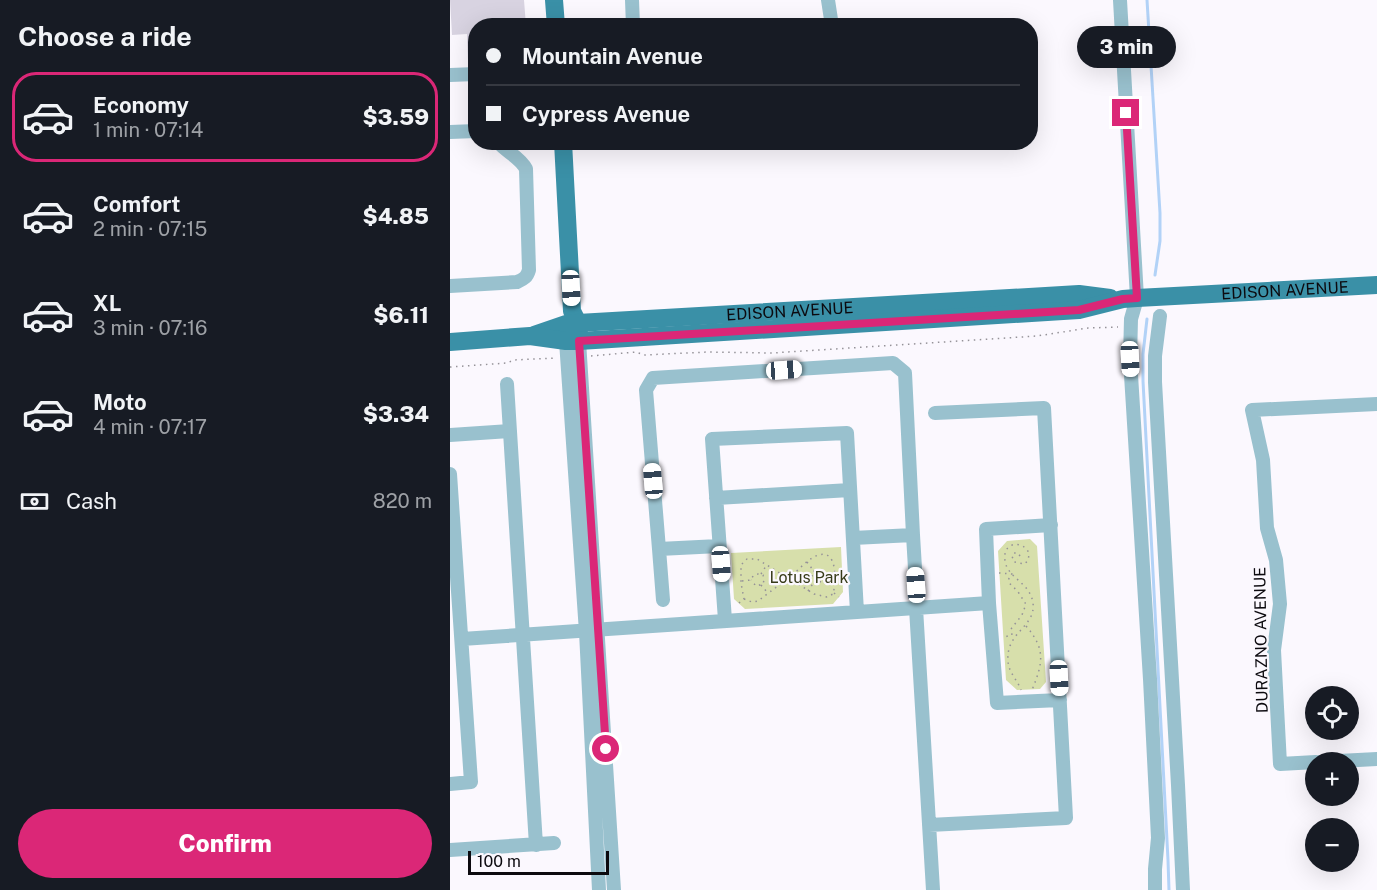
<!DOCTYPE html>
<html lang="en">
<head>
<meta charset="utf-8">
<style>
	body { margin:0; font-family:"Public Sans",sans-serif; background:#242831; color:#f1f3f6; height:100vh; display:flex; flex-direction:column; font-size:22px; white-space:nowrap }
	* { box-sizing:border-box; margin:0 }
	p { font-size:20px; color:#9ea1a6 }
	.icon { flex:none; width:33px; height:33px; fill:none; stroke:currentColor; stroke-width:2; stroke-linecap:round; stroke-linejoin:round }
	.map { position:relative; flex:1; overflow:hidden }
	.side { display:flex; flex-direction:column; background:#171b24; width:450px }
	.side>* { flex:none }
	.top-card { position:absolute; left:18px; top:18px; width:570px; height:132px; border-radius:24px; box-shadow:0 6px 24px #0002; display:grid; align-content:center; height:132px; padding:0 18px; background:#171b24 }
	.fabs { position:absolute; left:855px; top:686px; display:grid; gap:12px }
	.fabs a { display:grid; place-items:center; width:54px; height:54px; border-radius:50%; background:#171b24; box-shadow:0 6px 24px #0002; font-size:30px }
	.scale { position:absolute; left:18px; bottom:15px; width:141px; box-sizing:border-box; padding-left:6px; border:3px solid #0c0a0f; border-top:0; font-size:16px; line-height:21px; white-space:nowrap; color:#0c0a0f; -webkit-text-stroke:4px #fbf8fe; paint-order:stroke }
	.end { position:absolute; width:27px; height:27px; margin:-14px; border:8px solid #db2777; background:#fff; box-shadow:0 0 0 3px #fff }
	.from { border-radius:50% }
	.bubble { position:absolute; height:42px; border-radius:21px; background:#171b24; box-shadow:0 6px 24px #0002; font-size:20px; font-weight:800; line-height:42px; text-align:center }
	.car { position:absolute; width:18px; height:36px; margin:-18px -9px; border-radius:8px; box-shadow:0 0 4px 2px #0007; background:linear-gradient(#fff 24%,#345 0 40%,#fff 0 76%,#345 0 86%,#fff 0) }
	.top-card b { display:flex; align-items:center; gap:21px; height:57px; font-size:22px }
	.top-card b+b { border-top:2px solid #363941 }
	.top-card i { width:15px; height:15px; background:#f1f3f6 }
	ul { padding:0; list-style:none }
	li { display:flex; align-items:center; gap:18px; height:90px; margin:0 12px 9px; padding:0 6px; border:3px solid transparent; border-radius:24px }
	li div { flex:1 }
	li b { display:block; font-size:22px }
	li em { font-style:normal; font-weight:800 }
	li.selected { border-color:#db2777 }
	li>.icon { width:54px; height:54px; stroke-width:1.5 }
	h2 { padding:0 18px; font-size:27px; line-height:72px }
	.pay { display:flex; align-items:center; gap:15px; height:66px; padding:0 18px; font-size:22px }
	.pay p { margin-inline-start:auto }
	.action { display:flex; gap:12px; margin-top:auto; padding:12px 18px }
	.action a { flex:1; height:69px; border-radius:36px; background:#db2777; color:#fff; font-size:24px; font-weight:800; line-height:69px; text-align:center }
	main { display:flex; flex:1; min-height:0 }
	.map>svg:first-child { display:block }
	.green { fill:#d7dfab }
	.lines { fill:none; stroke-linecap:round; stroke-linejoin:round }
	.stream { stroke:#b2d2f7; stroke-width:3 }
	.building { fill:#d8d3e1 }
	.path { stroke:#959298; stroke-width:1.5; stroke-dasharray:1.5 4.5; stroke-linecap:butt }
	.minor { stroke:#99c1ce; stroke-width:14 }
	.major { stroke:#3a90a7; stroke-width:18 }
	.route { stroke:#db2777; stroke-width:8 }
	.labels { text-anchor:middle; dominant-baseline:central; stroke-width:4.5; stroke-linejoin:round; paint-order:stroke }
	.street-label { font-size:16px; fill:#0c0a0f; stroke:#fbf8fe }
	.park-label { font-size:16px; fill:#373b19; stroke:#fbf8fe }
</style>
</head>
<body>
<main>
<section class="side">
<h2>Choose a ride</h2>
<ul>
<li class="selected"><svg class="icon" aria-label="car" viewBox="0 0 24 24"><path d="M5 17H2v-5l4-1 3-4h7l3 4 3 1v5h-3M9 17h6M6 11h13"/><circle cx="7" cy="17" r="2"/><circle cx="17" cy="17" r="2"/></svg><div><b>Economy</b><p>1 min · 07:14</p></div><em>$3.59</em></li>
<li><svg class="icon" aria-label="car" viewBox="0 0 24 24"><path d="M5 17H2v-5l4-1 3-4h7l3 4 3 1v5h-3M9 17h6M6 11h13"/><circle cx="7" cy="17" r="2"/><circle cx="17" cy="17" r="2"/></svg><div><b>Comfort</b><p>2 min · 07:15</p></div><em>$4.85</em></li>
<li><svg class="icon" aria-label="car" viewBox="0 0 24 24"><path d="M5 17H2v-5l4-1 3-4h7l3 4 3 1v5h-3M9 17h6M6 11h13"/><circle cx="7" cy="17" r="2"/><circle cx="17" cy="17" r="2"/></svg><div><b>XL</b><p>3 min · 07:16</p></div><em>$6.11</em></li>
<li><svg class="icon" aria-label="car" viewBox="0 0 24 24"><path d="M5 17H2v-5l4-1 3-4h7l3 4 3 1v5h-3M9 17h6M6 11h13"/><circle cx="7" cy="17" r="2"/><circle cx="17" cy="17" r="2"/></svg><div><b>Moto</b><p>4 min · 07:17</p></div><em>$3.34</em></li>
</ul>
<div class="pay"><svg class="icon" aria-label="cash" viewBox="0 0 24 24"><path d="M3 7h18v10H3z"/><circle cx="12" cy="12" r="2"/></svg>Cash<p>820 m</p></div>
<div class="action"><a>Confirm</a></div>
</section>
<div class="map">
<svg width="927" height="890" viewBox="0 0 927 890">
	<rect width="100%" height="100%" fill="#fbf8fe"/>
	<!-- green -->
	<path class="green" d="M580 539 587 546 596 682 590 689 567 690 556 680 548 551 557 541Z
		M391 547 393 592 383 604 295 609 284 599 281 553Z"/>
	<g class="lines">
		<!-- stream -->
		<path class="stream" d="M697 0 710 213V241L705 275
			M697 319 693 354V381L718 860 719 890"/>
	</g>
	<!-- building -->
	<path class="building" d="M0 0H74L76 26H26V59L18 60 17 34 2 35Z"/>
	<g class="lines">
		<!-- path -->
		<path class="path" d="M141 356 186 352 194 355 258 352 322 353 587 336 638 328 668 327
			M0 367 57 363 64 360 106 358
			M570 556 568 553H564L562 556 564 562 575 564C591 545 551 533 555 561 558 579 580 582 583 603 586 627 556 632 558 660 558 672 567 679 571 690
			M357 562 363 570
			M549 573 562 574 559 577C558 586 564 586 568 592 571 596 573 600 576 604L572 615 561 629 562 635 554 637
			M311 574 316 566
			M374 576 370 582H366L362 577V572L367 570 372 571 374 576 384 575
			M292 581 301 580 303 576 308 574 313 575 314 580 313 584 306 586 301 580
			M311 585 317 592
			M358 591 364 582
			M384 593 389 597
			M294 599 302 602 308 601 333 582
			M289 603 294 599 291 583V565L297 559H307L333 575V579L336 583 341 582 342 580 364 594 377 597 383 594C386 583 388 549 369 555 359 557 350 569 342 575L337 573 333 575
			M576 626C596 649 593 663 582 690"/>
		<!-- minor -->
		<path class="minor" d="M182 0 183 26
			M378 0 382 26
			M670 0 687 298 681 319 680 359 700 679 708 838 705 869V890
			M0 75 26 74
			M0 132 26 131
			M0 286 67 282C74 279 77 277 79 270L76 169C70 157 56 152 48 142
			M710 316 705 356V382L728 785 733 890
			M116 341 136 632 149 890
			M129 341 164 890
			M57 384 86 845
			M0 435 60 431
			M0 474 21 782 0 784
			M266 498 400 490
			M601 525 536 529 539 603 547 703 610 700
			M463 535 466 585
			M269 546 209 549 196 390 203 378 443 363 455 373 463 535 403 538
			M209 549 213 600
			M466 608 483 890
			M275 620 262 439 397 433 407 612
			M12 639 539 603
			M866 762 830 764 824 650 830 604 826 560 817 528 813 460 802 410 927 404
			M870 762 927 759
			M479 825 616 818 594 408 485 413
			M0 850 104 843"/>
		<!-- major -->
		<g class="major">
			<path d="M104 0 106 26"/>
			<path d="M113 142 122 311 128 323 129 334"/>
			<path id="s1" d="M84 335 116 324 128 323 629 294 660 298"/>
			<path id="s2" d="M0 342 80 336 116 341H129L629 310 673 299 687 298 927 285"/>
		</g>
	</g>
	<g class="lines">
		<!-- route -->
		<path class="route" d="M156 749 129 341 629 310 673 299 687 298 676 113"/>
	</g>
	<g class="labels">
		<!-- street labels -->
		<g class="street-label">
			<text stroke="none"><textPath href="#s2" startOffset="838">EDISON AVENUE</textPath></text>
			<text stroke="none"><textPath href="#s1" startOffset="258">EDISON AVENUE</textPath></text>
			<text transform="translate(811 640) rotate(-91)">DURAZNO AVENUE</text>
		</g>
		<!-- park labels -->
		<g class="park-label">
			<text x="359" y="577">Lotus Park</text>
		</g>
	</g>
</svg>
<div class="fabs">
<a><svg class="icon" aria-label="locate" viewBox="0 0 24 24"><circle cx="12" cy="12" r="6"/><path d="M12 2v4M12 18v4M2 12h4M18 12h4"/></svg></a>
<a>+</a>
<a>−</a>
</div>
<div class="scale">100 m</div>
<i class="end from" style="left:156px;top:749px"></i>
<i class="end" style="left:676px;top:113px"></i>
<div class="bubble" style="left:627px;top:26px;width:99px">3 min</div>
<i class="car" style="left:121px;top:288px;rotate:177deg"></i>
<i class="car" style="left:680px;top:359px;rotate:177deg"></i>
<i class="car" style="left:334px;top:370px;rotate:86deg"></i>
<i class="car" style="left:203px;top:481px;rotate:355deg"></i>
<i class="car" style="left:271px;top:564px;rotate:176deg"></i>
<i class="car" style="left:466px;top:585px;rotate:356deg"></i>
<i class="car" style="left:609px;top:678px;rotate:177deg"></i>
<div class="top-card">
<b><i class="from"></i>Mountain Avenue</b>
<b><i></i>Cypress Avenue</b>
</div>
</div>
</main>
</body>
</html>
